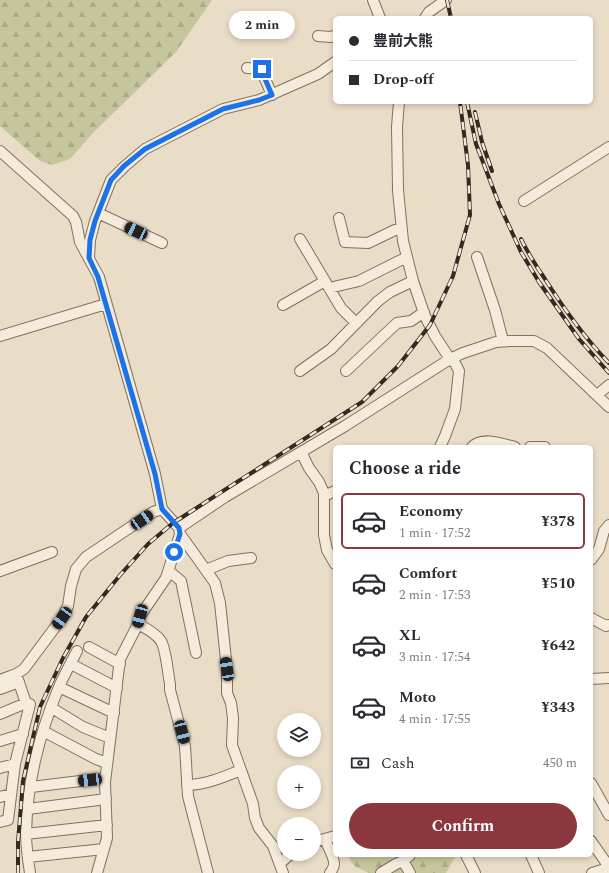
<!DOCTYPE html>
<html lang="en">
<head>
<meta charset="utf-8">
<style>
	body { margin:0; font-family:Spectral,"Noto Sans JP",serif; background:#f7f7f7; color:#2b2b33; height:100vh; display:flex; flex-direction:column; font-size:15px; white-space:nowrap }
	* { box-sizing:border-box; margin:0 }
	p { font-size:13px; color:#7c7c81 }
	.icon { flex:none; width:22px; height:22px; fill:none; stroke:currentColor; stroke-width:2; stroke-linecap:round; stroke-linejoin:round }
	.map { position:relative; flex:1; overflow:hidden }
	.sheet { position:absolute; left:333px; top:445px; width:260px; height:412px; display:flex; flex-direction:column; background:#fff; border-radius:6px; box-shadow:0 2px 6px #0003 }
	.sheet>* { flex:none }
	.top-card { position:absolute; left:333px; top:16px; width:260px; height:88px; border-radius:6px; box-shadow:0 2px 6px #0003; display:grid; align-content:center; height:88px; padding:0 16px; background:#fff }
	.controls { position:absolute; left:277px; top:713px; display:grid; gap:8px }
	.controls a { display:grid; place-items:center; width:44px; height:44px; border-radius:50%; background:#fff; box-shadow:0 2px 6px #0003; font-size:20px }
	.end { position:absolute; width:18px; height:18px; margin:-9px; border:5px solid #1a73e8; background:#fff; box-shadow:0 0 0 2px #fff }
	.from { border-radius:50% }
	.bubble { position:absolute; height:28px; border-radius:14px; background:#fff; box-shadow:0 2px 6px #0003; font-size:13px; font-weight:700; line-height:28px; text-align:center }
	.car { position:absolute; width:12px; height:24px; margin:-12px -6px; border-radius:5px; box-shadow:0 0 3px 1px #0007; background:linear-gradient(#222 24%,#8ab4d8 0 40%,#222 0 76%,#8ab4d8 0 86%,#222 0) }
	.top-card b { display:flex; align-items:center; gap:14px; height:38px; font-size:15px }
	.top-card b+b { border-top:1px solid #e1e1e2 }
	.top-card i { width:10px; height:10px; background:#2b2b33 }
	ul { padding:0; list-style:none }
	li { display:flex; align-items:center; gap:12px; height:56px; margin:0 8px 6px; padding:0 8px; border:2px solid transparent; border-radius:6px }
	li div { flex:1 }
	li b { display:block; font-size:15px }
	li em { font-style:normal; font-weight:700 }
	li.active { border-color:#8c363d }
	li>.icon { width:36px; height:36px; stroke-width:1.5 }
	h2 { padding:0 16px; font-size:18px; line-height:48px }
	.pay { display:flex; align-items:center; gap:10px; height:44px; padding:0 16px; font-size:15px }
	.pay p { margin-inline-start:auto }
	.button { display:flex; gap:8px; margin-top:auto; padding:8px 16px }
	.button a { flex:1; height:46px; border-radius:24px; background:#8c363d; color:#fff; font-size:16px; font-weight:700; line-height:46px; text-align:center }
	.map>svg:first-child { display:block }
	.forest { fill:url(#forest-firs) }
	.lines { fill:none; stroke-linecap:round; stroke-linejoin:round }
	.minor-casing { stroke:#83705f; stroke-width:12 }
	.minor { stroke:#f5ebda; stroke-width:10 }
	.rail-casing { stroke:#362921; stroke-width:4 }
	.rail { stroke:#f2e8d7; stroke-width:2.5; stroke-dasharray:8; stroke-linecap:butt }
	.route { stroke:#1a73e8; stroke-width:5 }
</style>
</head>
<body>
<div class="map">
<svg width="609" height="873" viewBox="0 0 609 873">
	<defs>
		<pattern id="forest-firs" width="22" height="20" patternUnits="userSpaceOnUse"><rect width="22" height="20" fill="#c5c69d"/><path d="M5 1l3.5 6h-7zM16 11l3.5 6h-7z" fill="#aaaa87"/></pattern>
	</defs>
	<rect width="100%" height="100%" fill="#e9ddc8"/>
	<!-- forest -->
	<path class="forest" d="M0 0H212L176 52 93 133 70 159 52 165 40 161 0 126Z
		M348 855H456L446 873H369L356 867 351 862Z"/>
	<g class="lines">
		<!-- minor casing -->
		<g class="minor-casing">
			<path id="minor" d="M373 0 380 18
				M425 18 429 12 446 0
				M318 36 330 37 335 36
				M247 68 262 69V72L272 95
				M399 102 397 127 398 190 403 241 413 281 425 316 435 336 450 359 455 363 459 371 455 409 445 436 440 447
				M0 151 73 216 76 222 80 242 99 277 155 474 162 509 179 528 180 534 166 578 140 616 138 624 120 659 105 782 107 838 97 873
				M524 201 609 147
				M98 213 162 243
				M339 218 345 242 368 243 395 230 401 229
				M300 239 341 308 356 323
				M477 257 495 310 503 341
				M89 258 90 240 95 221 111 180 125 166 145 149 223 109 259 100 318 74 335 62
				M329 288 359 281 407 257
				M283 305 325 281
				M0 336 106 304
				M300 371 331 349 378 301 390 292 413 281
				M346 371 397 323 411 321 424 312
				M597 395 609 385
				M472 447C482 436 503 444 515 447
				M530 447H545
				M301 452 309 468 319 482 324 493V535L327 550 335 564
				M324 496 335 491
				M179 528 225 497 345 426 450 359 463 353 496 342 510 341H534L547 348 609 407
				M180 534 215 583 220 603 227 669V693L231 703 233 718 232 745 253 804 255 818 259 828 273 846 283 873
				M591 560 599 549 604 531 609 525
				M206 570 228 561 251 558
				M0 571 52 552
				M169 571 181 581 196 653
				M591 618 606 626 609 625
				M138 624C145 628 156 633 161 641 166 649 168 674 170 684V690L185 746 188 796 208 873
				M89 647 120 664
				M71 664 117 688
				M591 679 609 678
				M0 680 16 674 24 669 62 618 68 606 71 586 76 569 86 557 153 512 162 509
				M59 687 114 713
				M0 689 19 682
				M52 708 83 727 110 738
				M0 714 26 703
				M43 731 96 759 107 763
				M0 741 23 734
				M0 768 15 764
				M591 783 609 815
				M187 785C205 785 224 777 241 770
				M31 787 105 778
				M0 797 11 794
				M28 809 106 799
				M0 822 8 820 15 764 30 704 26 703 16 674
				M26 834 107 825
				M325 839C327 845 335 859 334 864 334 868 332 870 330 873
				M591 841 605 861 609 871
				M314 842 335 836
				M466 855 475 873
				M531 855 539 873
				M28 857 104 849
				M280 863 291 854
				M30 873C28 860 26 846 26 833 27 784 40 732 59 687 64 675 71 663 77 651
				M381 873 396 864 403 861
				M410 873 403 861 410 855
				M592 873 608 868"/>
		</g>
		<!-- minor -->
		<use href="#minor" class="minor"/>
		<!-- rail casing -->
		<g class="rail-casing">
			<path id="rail" d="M447 0 451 18
				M467 102 476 144 499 204 521 252 539 282 579 339 609 373
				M475 112 482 142 492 171
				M521 239C528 253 536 266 545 279 564 309 585 338 609 363
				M18 873V842L23 781 40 707 63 658 86 617 121 574 148 544 173 523 362 402 398 366 430 325 453 276 470 215 468 165 460 102"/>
		</g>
		<!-- rail -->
		<use href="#rail" class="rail"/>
	</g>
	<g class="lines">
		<!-- route -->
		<path class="route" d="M174 552 180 534 179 528 162 509 155 474 98 277 89 258 90 240 95 221 111 180 124 166 145 149 223 109 259 100 272 95 262 72V69"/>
	</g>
</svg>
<div class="controls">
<a><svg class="icon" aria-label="layers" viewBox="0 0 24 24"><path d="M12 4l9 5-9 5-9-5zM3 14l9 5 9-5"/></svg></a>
<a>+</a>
<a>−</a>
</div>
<i class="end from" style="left:174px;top:552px"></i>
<i class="end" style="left:262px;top:69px"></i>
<div class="bubble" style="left:229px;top:11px;width:66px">2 min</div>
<i class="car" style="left:136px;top:231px;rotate:295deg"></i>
<i class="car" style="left:142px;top:520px;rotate:56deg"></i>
<i class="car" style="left:140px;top:616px;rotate:195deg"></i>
<i class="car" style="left:62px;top:618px;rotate:216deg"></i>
<i class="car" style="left:227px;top:669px;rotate:351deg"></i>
<i class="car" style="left:182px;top:732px;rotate:165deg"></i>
<i class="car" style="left:90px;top:780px;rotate:264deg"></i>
<div class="top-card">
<b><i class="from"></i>豊前大熊</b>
<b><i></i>Drop-off</b>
</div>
<section class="sheet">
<h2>Choose a ride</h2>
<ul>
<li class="active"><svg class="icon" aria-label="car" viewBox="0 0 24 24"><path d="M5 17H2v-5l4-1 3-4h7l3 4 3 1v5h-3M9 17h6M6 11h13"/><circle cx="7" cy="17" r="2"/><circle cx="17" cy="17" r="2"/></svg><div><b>Economy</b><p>1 min · 17:52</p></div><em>¥378</em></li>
<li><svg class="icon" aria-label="car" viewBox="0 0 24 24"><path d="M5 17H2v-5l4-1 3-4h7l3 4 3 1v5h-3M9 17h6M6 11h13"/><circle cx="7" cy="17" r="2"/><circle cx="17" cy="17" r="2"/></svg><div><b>Comfort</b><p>2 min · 17:53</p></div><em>¥510</em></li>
<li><svg class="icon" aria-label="car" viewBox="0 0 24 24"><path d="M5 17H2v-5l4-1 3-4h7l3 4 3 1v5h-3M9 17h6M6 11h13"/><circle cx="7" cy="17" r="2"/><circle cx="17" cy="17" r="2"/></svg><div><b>XL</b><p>3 min · 17:54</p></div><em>¥642</em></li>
<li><svg class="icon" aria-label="car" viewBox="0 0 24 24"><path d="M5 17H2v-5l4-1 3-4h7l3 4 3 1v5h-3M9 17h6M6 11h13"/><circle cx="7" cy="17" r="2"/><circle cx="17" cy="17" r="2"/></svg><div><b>Moto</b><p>4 min · 17:55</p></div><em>¥343</em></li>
</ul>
<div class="pay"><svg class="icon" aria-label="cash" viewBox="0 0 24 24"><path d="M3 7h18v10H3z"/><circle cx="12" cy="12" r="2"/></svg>Cash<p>450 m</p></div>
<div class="button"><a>Confirm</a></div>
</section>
</div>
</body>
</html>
